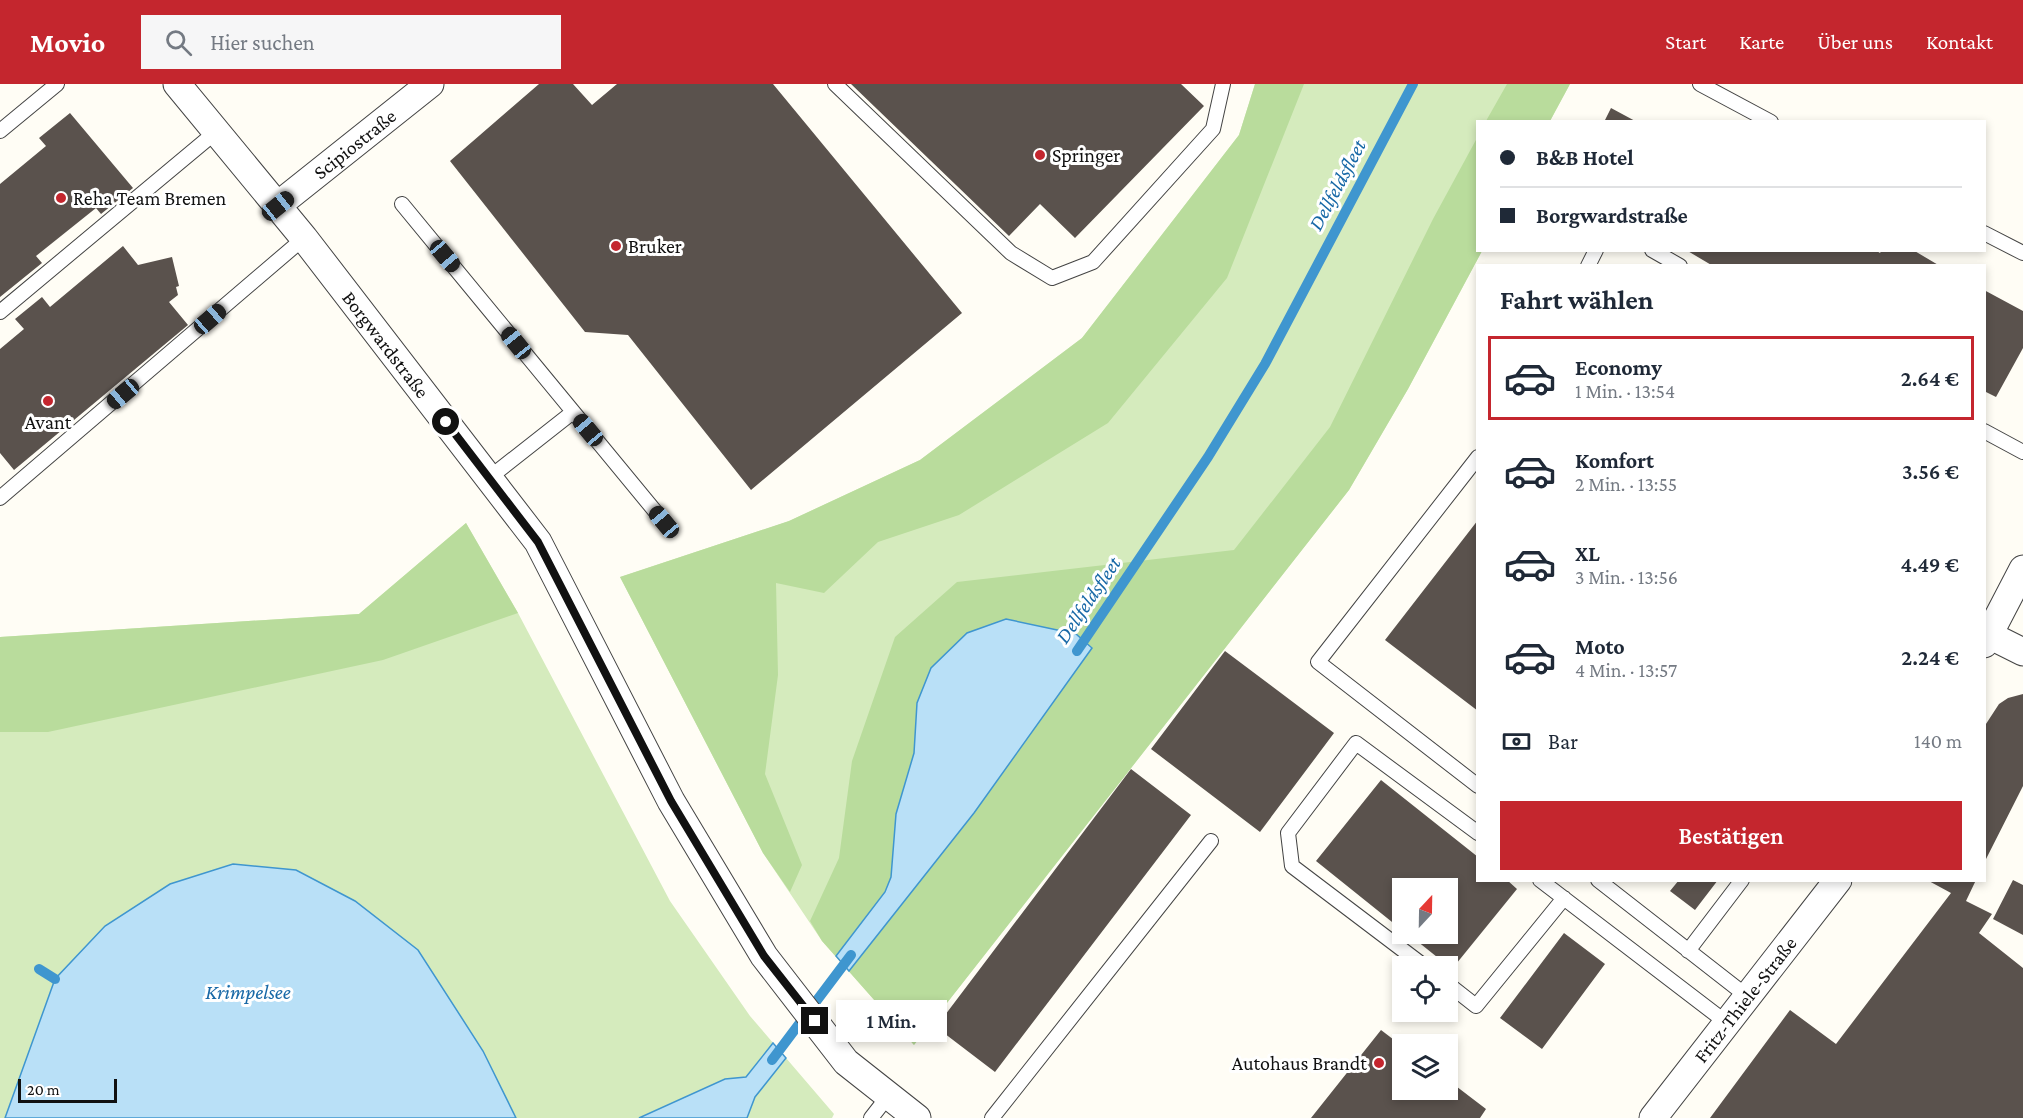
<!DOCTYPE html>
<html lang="de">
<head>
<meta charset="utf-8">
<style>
	body { margin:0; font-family:"Crimson Pro",serif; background:#f6f6f7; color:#1f2937; height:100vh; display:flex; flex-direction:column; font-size:22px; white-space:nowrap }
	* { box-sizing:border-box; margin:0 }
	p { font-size:20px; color:#747a83 }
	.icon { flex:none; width:33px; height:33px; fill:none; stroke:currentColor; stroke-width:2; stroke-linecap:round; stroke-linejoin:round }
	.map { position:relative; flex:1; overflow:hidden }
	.details { position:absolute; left:1476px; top:180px; width:510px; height:618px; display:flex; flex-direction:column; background:#fff; border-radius:0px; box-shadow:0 3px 9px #0003 }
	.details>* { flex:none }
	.hud { position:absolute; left:1476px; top:36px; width:510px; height:132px; border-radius:0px; box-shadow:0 3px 9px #0003; display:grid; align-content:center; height:132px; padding:0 24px; background:#fff }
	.needle { width:39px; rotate:22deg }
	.buttons { position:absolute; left:1392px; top:794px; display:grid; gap:12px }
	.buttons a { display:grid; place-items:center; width:66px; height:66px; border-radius:0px; background:#fff; box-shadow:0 3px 9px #0003; font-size:30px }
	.scale { position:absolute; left:18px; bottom:15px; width:99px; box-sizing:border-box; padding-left:6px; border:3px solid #111; border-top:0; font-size:16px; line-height:21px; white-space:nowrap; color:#111; -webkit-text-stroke:4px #fff; paint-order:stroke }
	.end { position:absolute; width:27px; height:27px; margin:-14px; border:8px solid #111; background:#fff; box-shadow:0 0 0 3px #fff }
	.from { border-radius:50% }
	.bubble { position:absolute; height:42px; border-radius:0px; background:#fff; box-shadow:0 3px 9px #0003; font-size:20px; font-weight:600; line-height:42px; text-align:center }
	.car { position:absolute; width:18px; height:36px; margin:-18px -9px; border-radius:8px; box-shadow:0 0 4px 2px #0007; background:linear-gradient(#222 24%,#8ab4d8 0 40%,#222 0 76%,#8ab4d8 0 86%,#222 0) }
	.hud b { display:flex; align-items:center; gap:21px; height:57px; font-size:22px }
	.hud b+b { border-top:2px solid #e0e1e3 }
	.hud i { width:15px; height:15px; background:#1f2937 }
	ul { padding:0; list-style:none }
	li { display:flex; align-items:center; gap:18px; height:84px; margin:0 12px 9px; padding:0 12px; border:3px solid transparent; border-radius:0px }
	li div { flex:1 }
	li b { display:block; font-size:22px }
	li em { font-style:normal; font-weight:600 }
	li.selected { border-color:#c4262e }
	li>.icon { width:54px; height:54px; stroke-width:1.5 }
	h2 { padding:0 24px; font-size:27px; line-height:72px }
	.pay { display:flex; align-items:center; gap:15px; height:66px; padding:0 24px; font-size:22px }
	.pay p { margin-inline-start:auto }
	.action { display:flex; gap:12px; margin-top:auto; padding:12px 24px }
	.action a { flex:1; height:69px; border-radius:0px; background:#c4262e; color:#fff; font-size:24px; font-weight:600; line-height:69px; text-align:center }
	header { display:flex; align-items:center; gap:36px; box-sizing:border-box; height:84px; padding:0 30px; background:#c4262e; color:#fff }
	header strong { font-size:28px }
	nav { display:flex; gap:33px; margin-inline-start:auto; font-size:21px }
	.search { width:420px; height:54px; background:#f6f6f7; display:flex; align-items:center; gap:15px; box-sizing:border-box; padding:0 21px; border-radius:0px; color:#747a83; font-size:22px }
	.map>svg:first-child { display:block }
	.green { fill:#d5ebbd }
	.forest { fill:#b9dc9c }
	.water { fill:#b9e0f7; stroke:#3f96cf; stroke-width:1.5 }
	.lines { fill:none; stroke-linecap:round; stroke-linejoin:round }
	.stream { stroke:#3f96cf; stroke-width:10 }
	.building { fill:#5a524d }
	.service-casing { stroke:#444; stroke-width:16 }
	.minor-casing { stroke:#444; stroke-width:29 }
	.service { stroke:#fff; stroke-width:14 }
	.minor { stroke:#fff; stroke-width:27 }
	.route { stroke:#111; stroke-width:8 }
	.poi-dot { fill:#c4262e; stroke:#fff; stroke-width:2 }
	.labels { text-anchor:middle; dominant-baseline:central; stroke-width:6; stroke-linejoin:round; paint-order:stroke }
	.street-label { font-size:20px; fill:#111; stroke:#fff }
	.poi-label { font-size:20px; fill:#111; stroke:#fff; text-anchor:start }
	.water-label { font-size:21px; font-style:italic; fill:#1768a6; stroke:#fff }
</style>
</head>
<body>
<header>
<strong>Movio</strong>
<div class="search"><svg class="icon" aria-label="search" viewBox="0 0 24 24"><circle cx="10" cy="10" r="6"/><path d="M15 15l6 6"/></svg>Hier suchen</div>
<nav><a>Start</a><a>Karte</a><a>Über uns</a><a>Kontakt</a></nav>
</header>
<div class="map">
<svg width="2023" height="1034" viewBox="0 0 2023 1034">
	<rect width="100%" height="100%" fill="#fffdf5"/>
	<!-- green -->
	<path class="green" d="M1255 0H1570L1550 37 1478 38V166L1482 167 1408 305 1349 406 914 961 822 857 763 769 620 493 789 437 920 376 1082 254 1239 51Z
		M466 439 518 529 670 817 750 932 834 1030 832 1034H0V553L359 530Z"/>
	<!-- forest -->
	<path class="forest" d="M1255 0H1304L1227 194 1108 339 959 431 878 458 824 509 776 499 778 591 765 690 802 781 790 808 763 769 620 493 789 437 920 376 1082 254 1239 51Z
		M1507 0H1570L1550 37H1486Z
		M1477 54 1478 166 1482 167 1408 305 1349 406 914 961 822 857 810 837 839 774 852 677 895 553 957 498 1234 466 1330 343 1433 135Z
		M466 439 518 529 383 576 48 648H0V553L359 530Z"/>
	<!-- water -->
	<path class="water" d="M1006 535 1076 550 1092 564 974 729 849 887 836 872 885 808 891 793 896 730 914 669 917 619 931 584 967 549Z
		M233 780 296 786 355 817 418 866 483 967 516 1034H5L55 895 105 842 170 800Z
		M773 959 786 974 755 1013 747 1034H639L725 995 746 993Z"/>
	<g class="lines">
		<!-- stream -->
		<path class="stream" d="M1077 567 1208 373 1265 280 1413 0
			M39 885 55 895
			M772 976 851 871"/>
	</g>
	<!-- building -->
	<path class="building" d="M539 0H573L592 21 617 0H773L962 229 751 406 628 251 585 248 450 77Z
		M851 0H1181L1204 22 1075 154 1040 120 1009 152Z
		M1611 24 1637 38H1604Z
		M70 29 133 104 101 130 96 124 36 172 42 179 0 213V100L46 62 39 54Z
		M123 162 138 181 172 173 179 202 176 203 178 211 169 218 188 241 14 386 0 369V265L24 245 15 235 42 213 50 223Z
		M1686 166H1875L1880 169 1882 166H1913L1940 182H1713Z
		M1984 206 2023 227V264L1996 313 1984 307Z
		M1478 436V627L1385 556Z
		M1225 567 1334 649 1260 748 1151 665Z
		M2023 610V702L1984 779V643L1999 620 2008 614Z
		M1131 685 1191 731 995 988 936 943Z
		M1381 696 1478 773V796H1507L1517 805 1452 885 1407 849H1448V804H1402V846L1316 777Z
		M1679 796H1718L1695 826 1670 807Z
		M1927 796H1976L1966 817 1992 830 1979 849 2023 884V1034H1710L1790 926 1836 960 1951 809Z
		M2013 796 2023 801V851L1993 835Z
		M1564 849 1605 880 1542 965 1500 934Z
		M1381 946 1402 962V1005H1448V996L1486 1025 1480 1034H1311Z"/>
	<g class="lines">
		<!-- service casing -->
		<g class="service-casing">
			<path id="service" d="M835 0 1011 169 1052 194 1093 178 1213 45 1223 0
				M1700 0 1771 38
				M0 47 57 0
				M402 120 664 438
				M1984 149 2023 169
				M1652 166 1680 182
				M1588 182 1596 166
				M0 228 217 47
				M1984 347 2023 368
				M1478 373 1318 578 1478 702
				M489 394 573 328
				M0 414 304 154
				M1540 796 1727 939
				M1598 796 1748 913
				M1688 867 1742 796
				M1424 882 1292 782 1288 749 1356 659 1478 749
				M1448 900 1476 922 1564 814
				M871 1034 889 1011
				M992 1034 1211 757"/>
		</g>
		<!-- minor casing -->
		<g class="minor-casing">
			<g id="minor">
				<path id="s1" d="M177 0 304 154 538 458 671 717 764 872 846 978 917 1034"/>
				<path id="s2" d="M278 121 430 0"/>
				<path d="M1989 551 2023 568"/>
				<path d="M1984 560 2023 485"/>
				<path id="s3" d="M1653 1034 1838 796"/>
			</g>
		</g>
		<!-- service -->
		<use href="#service" class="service"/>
		<!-- minor -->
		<use href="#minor" class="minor"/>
	</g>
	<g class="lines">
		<!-- route -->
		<path class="route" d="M446 338 538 458 671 717 764 872 815 937"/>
	</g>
	<!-- markers -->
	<g class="poi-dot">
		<circle cx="1040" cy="71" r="6"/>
		<circle cx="61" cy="114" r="6"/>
		<circle cx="616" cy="162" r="6"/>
		<circle cx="48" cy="317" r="6"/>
		<circle cx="1379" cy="979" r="6"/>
	</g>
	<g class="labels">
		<!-- street labels -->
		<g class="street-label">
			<text stroke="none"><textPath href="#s2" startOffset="98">Scipiostraße</textPath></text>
			<text stroke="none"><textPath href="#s1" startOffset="334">Borgwardstraße</textPath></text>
			<text stroke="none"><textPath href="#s3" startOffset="150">Fritz-Thiele-Straße</textPath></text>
		</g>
		<!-- poi labels -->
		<g class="poi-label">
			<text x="1052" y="71">Springer</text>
			<text x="73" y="114">Reha Team Bremen</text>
			<text x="628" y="162">Bruker</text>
			<text x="48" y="338" text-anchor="middle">Avant</text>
			<text x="1367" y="979" text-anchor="end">Autohaus Brandt</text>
		</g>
		<!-- water labels -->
		<g class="water-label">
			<text transform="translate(1337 101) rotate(-62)">Dellfeldsfleet</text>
			<text transform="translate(1088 516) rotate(-56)">Dellfeldsfleet</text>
			<text x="248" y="908">Krimpelsee</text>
		</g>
	</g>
</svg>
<div class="buttons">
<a><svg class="needle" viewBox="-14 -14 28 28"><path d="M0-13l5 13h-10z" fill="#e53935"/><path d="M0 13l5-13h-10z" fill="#747a83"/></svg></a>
<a><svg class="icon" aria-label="locate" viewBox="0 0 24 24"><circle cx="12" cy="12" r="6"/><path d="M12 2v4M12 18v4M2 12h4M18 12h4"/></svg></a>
<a><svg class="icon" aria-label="layers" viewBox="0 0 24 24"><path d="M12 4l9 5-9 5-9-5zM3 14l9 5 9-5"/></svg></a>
</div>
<div class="scale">20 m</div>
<i class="end from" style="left:446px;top:338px"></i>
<i class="end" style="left:815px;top:937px"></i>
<div class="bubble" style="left:836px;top:916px;width:111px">1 Min.</div>
<i class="car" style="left:278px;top:122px;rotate:51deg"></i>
<i class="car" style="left:445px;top:172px;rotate:140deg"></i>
<i class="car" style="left:210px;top:235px;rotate:49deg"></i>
<i class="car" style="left:516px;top:259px;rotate:321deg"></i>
<i class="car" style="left:123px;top:310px;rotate:230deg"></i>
<i class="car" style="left:588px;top:346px;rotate:320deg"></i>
<i class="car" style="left:664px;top:438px;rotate:320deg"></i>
<div class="hud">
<b><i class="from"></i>B&amp;B Hotel</b>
<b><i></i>Borgwardstraße</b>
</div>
<section class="details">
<h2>Fahrt wählen</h2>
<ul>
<li class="selected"><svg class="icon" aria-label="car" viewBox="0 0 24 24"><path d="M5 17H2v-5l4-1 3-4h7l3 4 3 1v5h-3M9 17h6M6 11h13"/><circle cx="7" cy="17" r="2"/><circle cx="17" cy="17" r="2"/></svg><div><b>Economy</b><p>1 Min. · 13:54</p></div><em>2.64 €</em></li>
<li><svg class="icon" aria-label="car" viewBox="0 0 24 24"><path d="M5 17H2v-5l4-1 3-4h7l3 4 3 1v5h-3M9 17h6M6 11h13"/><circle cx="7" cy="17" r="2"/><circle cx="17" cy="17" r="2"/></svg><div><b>Komfort</b><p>2 Min. · 13:55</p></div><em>3.56 €</em></li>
<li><svg class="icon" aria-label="car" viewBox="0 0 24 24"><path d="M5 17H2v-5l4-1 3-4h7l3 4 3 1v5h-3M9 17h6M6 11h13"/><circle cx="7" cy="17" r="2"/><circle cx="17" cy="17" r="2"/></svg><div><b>XL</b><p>3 Min. · 13:56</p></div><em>4.49 €</em></li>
<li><svg class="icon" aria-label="car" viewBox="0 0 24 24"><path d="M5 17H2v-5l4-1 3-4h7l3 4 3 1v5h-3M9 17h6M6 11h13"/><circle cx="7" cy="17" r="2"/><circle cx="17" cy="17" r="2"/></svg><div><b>Moto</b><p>4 Min. · 13:57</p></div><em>2.24 €</em></li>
</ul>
<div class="pay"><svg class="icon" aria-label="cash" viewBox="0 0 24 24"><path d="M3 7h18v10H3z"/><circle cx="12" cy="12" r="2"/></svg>Bar<p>140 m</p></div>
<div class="action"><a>Bestätigen</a></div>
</section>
</div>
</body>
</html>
